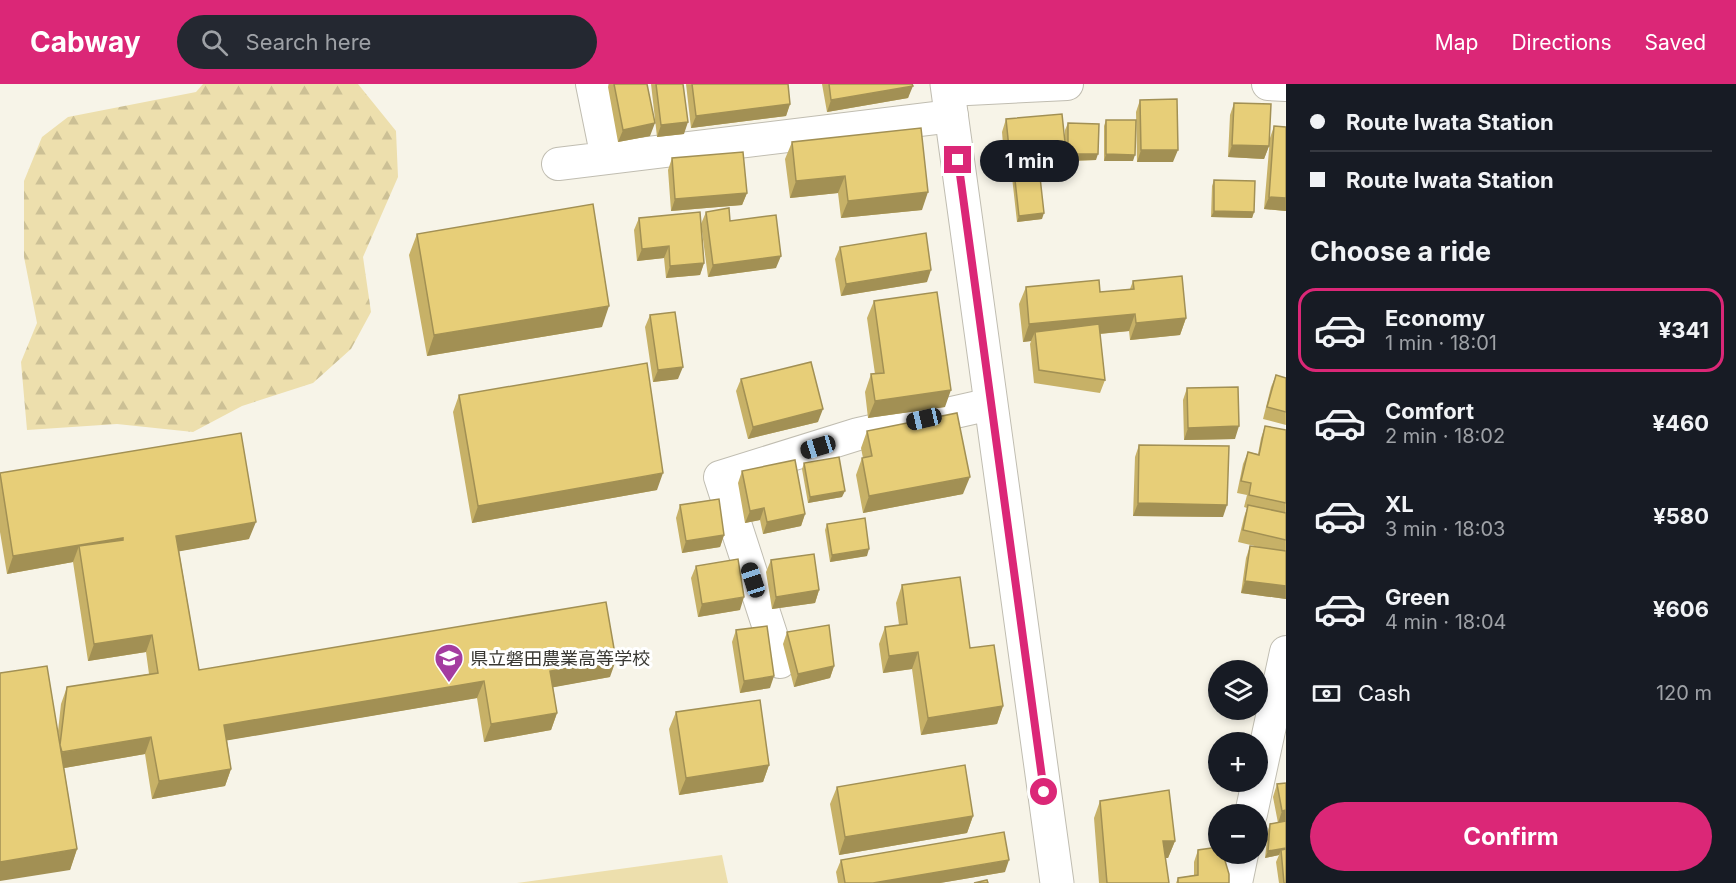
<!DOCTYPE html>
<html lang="en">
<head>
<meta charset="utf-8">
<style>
	body { margin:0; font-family:Inter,"Noto Sans JP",sans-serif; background:#242831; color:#f1f3f6; height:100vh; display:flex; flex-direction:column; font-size:22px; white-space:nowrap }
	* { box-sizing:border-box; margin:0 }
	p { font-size:20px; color:#9ea1a6 }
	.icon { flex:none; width:33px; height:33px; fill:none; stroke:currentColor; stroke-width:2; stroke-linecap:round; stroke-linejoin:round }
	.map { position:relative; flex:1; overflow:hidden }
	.sheet { display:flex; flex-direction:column; background:#171b24; width:450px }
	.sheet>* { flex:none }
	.top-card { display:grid; align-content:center; height:132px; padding:0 24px; background:#171b24 }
	.fabs { position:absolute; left:1208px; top:576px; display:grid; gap:12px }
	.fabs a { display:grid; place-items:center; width:60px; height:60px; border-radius:50%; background:#171b24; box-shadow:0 3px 9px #0003; font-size:30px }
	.end { position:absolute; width:27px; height:27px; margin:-14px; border:8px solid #db2777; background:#fff; box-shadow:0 0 0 3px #fff }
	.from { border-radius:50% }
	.bubble { position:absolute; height:42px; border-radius:21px; background:#171b24; box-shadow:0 3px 9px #0003; font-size:20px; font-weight:700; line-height:42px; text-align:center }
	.car { position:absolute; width:18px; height:36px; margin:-18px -9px; border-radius:8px; box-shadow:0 0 4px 2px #0007; background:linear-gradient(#222 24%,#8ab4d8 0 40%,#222 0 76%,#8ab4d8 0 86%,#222 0) }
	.top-card b { display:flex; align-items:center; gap:21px; height:57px; font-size:22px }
	.top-card b+b { border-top:2px solid #363941 }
	.top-card i { width:15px; height:15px; background:#f1f3f6 }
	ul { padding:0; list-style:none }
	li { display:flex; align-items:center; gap:18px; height:84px; margin:0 12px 9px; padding:0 12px; border:3px solid transparent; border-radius:18px }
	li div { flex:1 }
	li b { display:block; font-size:22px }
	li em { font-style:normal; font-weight:700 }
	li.current { border-color:#db2777 }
	li>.icon { width:54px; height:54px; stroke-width:1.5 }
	h2 { padding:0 24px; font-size:27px; line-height:72px }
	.pay { display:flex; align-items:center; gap:15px; height:66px; padding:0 24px; font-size:22px }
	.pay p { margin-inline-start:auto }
	.action { display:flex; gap:12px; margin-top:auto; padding:12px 24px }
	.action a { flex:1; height:69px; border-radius:36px; background:#db2777; color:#fff; font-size:24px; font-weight:700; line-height:69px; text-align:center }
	header { display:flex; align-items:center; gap:36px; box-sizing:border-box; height:84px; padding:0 30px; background:#db2777; color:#fff }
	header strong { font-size:28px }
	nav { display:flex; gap:33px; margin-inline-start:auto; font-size:21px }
	.search { width:420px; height:54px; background:#242831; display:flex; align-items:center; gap:15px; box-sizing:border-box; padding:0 21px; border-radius:33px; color:#9ea1a6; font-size:22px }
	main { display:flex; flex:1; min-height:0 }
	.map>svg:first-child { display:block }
	.green { fill:#eddfad }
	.forest { fill:url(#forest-firs) }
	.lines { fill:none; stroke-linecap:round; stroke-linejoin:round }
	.street-casing { stroke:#c0bdb1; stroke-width:34 }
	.primary-casing { stroke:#c0bdb1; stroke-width:35 }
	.street { stroke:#fff; stroke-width:32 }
	.primary { stroke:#fff; stroke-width:33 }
	.wall { fill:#c7b167 }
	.shaded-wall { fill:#a29054 }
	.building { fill:#e7ce78; stroke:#a29054; stroke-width:1.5 }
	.route { stroke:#db2777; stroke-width:8 }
	.labels { text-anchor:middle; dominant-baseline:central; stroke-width:6; stroke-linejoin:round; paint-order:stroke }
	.poi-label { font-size:18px; fill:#393833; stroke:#fff; text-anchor:start }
</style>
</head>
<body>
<header>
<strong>Cabway</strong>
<div class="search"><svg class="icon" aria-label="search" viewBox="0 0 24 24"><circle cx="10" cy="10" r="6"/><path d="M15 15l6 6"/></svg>Search here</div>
<nav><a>Map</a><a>Directions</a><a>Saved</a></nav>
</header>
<main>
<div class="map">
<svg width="1286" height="799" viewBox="0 0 1286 799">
	<defs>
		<pattern id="forest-firs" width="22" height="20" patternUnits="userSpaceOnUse" patternTransform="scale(1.5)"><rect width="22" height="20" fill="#eddfad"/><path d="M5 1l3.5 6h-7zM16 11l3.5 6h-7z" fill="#ccc095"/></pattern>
	</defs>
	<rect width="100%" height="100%" fill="#f7f4e8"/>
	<!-- green -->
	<path class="green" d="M722 771 728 799H517Z"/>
	<!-- forest -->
	<path class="forest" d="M203 0H358L396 47 398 93 363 173 371 228 351 265 313 299 242 322 193 348 117 340 27 346 21 278 37 239 24 173V97L42 53 68 33 196 8Z"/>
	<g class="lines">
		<!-- street casing -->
		<g class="street-casing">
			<path id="street" d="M592 0 607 74
				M1268 0 1286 1
				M948 6 1067 0
				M558 80 952 32
				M780 578 720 393 858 350 991 320
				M1251 730 1286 568
				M1236 799 1242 770"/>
		</g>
		<!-- primary casing -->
		<g class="primary-casing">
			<path id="primary" d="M947 0 1057 799"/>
		</g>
		<!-- street -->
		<use href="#street" class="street"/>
		<!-- primary -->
		<use href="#primary" class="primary"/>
	</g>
	<!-- wall -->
	<path class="wall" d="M609 0H647L650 52 618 58 608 3Z
		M651 0H683L684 50 657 53Z
		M686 0H788L790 20 786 32 691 44Z
		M822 0H912L908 14 827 28Z
		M1140 16 1173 78H1137L1136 28Z
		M1234 19 1269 62 1264 75 1228 73 1230 31Z
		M1006 35 1065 65V46L1068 39 1096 76 1065 77V69L1061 80 1005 86 1002 48Z
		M1106 36 1133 77H1104V42Z
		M1274 42 1286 127 1264 125 1270 54Z
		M792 58 922 126 841 134 838 109 790 114 785 75Z
		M672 74 747 109 742 121 671 127 668 86Z
		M1014 87 1042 135 1017 138 1012 93Z
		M1214 96 1254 128 1252 134 1211 133 1212 102Z
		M706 128 730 137 776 184 708 193 701 140Z
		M639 134 704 179 700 191 666 194 664 174 637 177 634 146Z
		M417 150 602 243 427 272 409 171Z
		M840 163 927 198 841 212 835 175Z
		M1133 197 1186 234 1180 251 1130 256 1129 247 1100 250 1105 296 1100 309 1034 299 1030 260 1031 257 1023 258 1019 220 1026 203 1100 208 1130 205Z
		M874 217 945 323 868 334 865 308 871 290H875L867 234Z
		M650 231 678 295 653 298 645 243Z
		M1276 291 1286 294V341L1263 335 1271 303Z
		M741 295 818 338 748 355 736 307Z
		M1187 304 1235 355 1184 356 1183 316Z
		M459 311 657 406 472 439 453 328Z
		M1265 342 1286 346V515L1241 509 1246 474 1250 462 1259 463 1238 458 1244 433 1247 424 1244 423 1247 411 1237 409 1243 380 1248 368 1258 370 1261 354Z
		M867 347 963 410 863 429 856 391 862 374H863L861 364Z
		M1139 361 1223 433 1133 432 1135 373Z
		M804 379 842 413 808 419 802 385Z
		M742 387 805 430 801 442 763 450 760 436 745 439 738 399Z
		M0 389 249 455 179 467 199 586 610 593 553 603 557 629 551 646 484 658 477 614 227 656 231 685 225 702 152 715 145 670 64 684 77 765 70 786 58 647 61 620 67 603 149 590 146 568 88 577 73 478 7 490 0 448Z
		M680 421 724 451 720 463 682 469 676 434Z
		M827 440 867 472 830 478 825 446Z
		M771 476 819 506 815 519 772 525 766 488Z
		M696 482 740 526 698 533 691 494Z
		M902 501 970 564 1003 622 997 640 921 651 912 585 883 589 879 560 885 543 899 541 896 519Z
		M736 546 770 604 740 609 732 558Z
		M787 548 834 582 830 594 794 603 783 560Z
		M676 628 769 681 763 698 679 711 669 645Z
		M1286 699V799H1279L1276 778 1279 771 1265 774 1268 746 1270 740 1278 739 1273 713 1277 700Z
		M837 703 973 732 967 749 839 771 830 720Z
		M1100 717 1175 757 1168 774H1165L1169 799H1099L1094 734Z
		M1198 766 1229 799H1176L1178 794 1194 791V778Z
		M841 776 1005 788 940 799H838L836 788Z"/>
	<!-- shaded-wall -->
	<path class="shaded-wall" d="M913 2 908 14 827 28 831 16Z
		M790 20 786 32 691 44 696 32Z
		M688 38 684 50 657 53 661 41Z
		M655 39 650 52 618 58 623 46Z
		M1232 61 1269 62 1264 75 1228 73Z
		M1141 66H1178L1173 78H1137Z
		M1066 68 1061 80 1005 86 1010 74Z
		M1068 70H1098L1096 76 1065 77Z
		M1106 70 1135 71 1133 77H1104Z
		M845 92 838 109 790 114 796 97Z
		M928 108 922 126 841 134 848 117Z
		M747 109 742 121 671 127 675 115Z
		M1269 113 1286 114V127L1264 125Z
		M1214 127 1254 128 1252 134 1211 133Z
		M1044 129 1042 135 1017 138 1019 132Z
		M669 162 664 174 637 177 642 165Z
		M781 172 776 184 708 193 713 181Z
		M704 179 700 191 666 194 670 182Z
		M931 186 927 198 841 212 846 200Z
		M609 222 602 243 427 272 434 251Z
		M1135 230 1129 247 1035 256V248L1031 257 1023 258 1029 240Z
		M1186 234 1180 251 1130 256 1136 239Z
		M683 283 678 295 653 298 658 286Z
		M951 306 945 323 868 334 875 317Z
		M823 325 818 338 748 355 753 343Z
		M1239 342 1235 355 1184 356 1188 344Z
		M663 389 657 406 472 439 478 422Z
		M970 393 963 410 863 429 869 412Z
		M845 407 842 413 808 419 810 413Z
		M1138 419 1227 421 1223 433 1133 432Z
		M764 424 760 436 745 439 750 427Z
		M805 430 801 442 763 450 767 438Z
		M256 438 249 455 170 469 176 452Z
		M724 451 720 463 682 469 686 457Z
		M123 454 117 471 79 462 73 478 7 490 13 472Z
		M869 465 867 472 830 478 832 471Z
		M1245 497 1286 502V515L1241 509Z
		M819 506 815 519 772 525 776 513Z
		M744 513 740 526 698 533 702 520Z
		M152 551 146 568 88 577 94 560Z
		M918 568 912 585 883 589 889 572Z
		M616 576 610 593 544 605 550 587Z
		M834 582 830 594 794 603 798 590Z
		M774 592 770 604 740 609 744 597Z
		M484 597 477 614 218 658 224 641Z
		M1003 622 997 640 921 651 928 634Z
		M557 629 551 646 484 658 491 640Z
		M151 653 145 670 53 686 59 669Z
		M769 681 763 698 679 711 686 694Z
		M231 685 225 702 152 715 159 697Z
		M1286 726V737L1278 739 1282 727Z
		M973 732 967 749 839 771 845 753Z
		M1163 757H1175L1168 774H1157Z
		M1286 764V770L1281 766 1279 771 1265 774 1268 767Z
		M77 765 70 786 0 797V778Z
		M1009 776 1005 788 940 799H873Z"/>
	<!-- building -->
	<path class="building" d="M614 0H647L655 39 623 46Z
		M656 0H683L688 38 661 41Z
		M692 0H788L790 20 696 32Z
		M829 0H912L913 2 831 16Z
		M1177 15 1178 66H1141L1140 16Z
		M1234 19 1271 20 1269 62 1232 61Z
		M1062 30 1066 68 1010 74 1006 35Z
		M1106 36H1136L1135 71 1106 70Z
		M1068 39 1099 40 1098 70H1068Z
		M1274 42 1286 43V114L1269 113Z
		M921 44 928 108 848 117 845 92 796 97 792 58Z
		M743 68 747 109 675 115 672 74Z
		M1039 84 1044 129 1019 132 1014 87Z
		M1214 96 1255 97 1254 128 1214 127Z
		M593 120 609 222 434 251 417 150Z
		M729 124 730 137 776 131 781 172 713 181 706 128Z
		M700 128 704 179 670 182 669 162 642 165 639 134Z
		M926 149 931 186 846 200 840 163Z
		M1182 192 1186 234 1136 239 1135 230 1029 240 1026 203 1099 196 1100 208 1134 205 1133 197Z
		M937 208 951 306 875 317 871 290 884 289 874 217Z
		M675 228 683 283 658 286 650 231Z
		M1099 240 1105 296 1039 286 1035 248Z
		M811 278 823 325 753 343 741 295Z
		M647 279 663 389 478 422 459 311Z
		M1276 291 1286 294V328L1267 323Z
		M1238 303 1239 342 1188 344 1187 304Z
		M957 329 970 393 869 412 862 374 872 372 867 347Z
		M1265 342 1286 346V419L1249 411 1251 399 1241 397 1248 368 1259 371Z
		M241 349 256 438 176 452 199 586 606 518 616 576 550 587 557 629 491 640 484 597 224 641 231 685 159 697 151 653 62 668 60 661 67 603 158 589 152 551 94 560 79 462 123 456V454L13 472 0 389Z
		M1139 361 1229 362 1227 421 1138 419Z
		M839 373 845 407 810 413 804 379Z
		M795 376 805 430 767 438 764 424 750 427 742 387Z
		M719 415 724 451 686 457 680 421Z
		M1248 421 1286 429V456L1243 446Z
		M865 434 869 465 832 471 827 440Z
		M1250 462 1286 467V502L1245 497Z
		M814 470 819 506 776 513 771 476Z
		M738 475 744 513 702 520 696 482Z
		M960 493 970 564 994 561 1003 622 928 634 918 568 889 572 885 543 907 540 902 501Z
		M829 541 834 582 798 590 787 548Z
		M767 542 774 592 744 597 736 546Z
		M47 582 77 765 0 778V589Z
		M760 616 769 681 686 694 676 628Z
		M965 681 973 732 845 753 837 703Z
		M1286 699V726L1282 727 1277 700Z
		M1169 706 1175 757H1163L1169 799H1107L1100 717Z
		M1286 737V764L1268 767 1270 740Z
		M1004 748 1009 776 873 799H845L841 776Z
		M1218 763V770H1223L1229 790V799H1178V794L1198 791V766Z
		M1286 765V799H1284L1281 766Z
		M987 796 988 799H974Z"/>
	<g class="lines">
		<!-- route -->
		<path class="route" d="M958 76 1044 708"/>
	</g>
	<!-- icons -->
	<defs>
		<g id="school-pin" transform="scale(1.5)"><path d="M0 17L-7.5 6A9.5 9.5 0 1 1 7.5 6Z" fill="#a43ca0" stroke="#fff"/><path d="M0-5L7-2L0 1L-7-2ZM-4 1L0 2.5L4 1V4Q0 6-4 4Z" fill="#fff"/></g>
	</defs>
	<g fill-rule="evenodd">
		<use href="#school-pin" x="449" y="574"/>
	</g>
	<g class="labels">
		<!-- poi labels -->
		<g class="poi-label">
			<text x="470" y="574">県立磐田農業高等学校</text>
		</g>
	</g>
</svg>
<div class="fabs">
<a><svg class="icon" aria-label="layers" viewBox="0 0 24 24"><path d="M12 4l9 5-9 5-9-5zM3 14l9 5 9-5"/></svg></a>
<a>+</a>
<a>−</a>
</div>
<i class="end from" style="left:1044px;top:708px"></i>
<i class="end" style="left:958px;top:76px"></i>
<div class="bubble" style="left:980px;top:56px;width:99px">1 min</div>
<i class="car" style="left:924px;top:335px;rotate:257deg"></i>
<i class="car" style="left:818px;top:363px;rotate:253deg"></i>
<i class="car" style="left:753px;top:496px;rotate:342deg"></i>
</div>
<section class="sheet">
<div class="top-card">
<b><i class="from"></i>Route Iwata Station</b>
<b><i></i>Route Iwata Station</b>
</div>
<h2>Choose a ride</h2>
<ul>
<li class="current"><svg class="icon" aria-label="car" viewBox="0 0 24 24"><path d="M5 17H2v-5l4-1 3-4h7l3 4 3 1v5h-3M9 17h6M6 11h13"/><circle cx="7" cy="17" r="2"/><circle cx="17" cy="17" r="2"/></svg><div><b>Economy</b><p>1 min · 18:01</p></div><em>¥341</em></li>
<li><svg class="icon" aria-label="car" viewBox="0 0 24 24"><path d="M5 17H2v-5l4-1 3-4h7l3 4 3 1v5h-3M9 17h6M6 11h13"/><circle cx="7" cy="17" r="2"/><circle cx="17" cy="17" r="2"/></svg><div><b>Comfort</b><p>2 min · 18:02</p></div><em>¥460</em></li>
<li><svg class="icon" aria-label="car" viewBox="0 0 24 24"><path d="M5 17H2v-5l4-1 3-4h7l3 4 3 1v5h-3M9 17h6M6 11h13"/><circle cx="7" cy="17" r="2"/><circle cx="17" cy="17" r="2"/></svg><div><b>XL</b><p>3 min · 18:03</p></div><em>¥580</em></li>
<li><svg class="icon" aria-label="car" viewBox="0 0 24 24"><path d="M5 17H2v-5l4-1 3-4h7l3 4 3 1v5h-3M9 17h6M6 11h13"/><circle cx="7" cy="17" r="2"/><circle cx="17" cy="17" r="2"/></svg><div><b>Green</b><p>4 min · 18:04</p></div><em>¥606</em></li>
</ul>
<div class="pay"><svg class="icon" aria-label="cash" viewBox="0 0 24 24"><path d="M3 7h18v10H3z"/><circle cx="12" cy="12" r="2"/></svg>Cash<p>120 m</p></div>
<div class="action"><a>Confirm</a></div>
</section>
</main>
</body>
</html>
